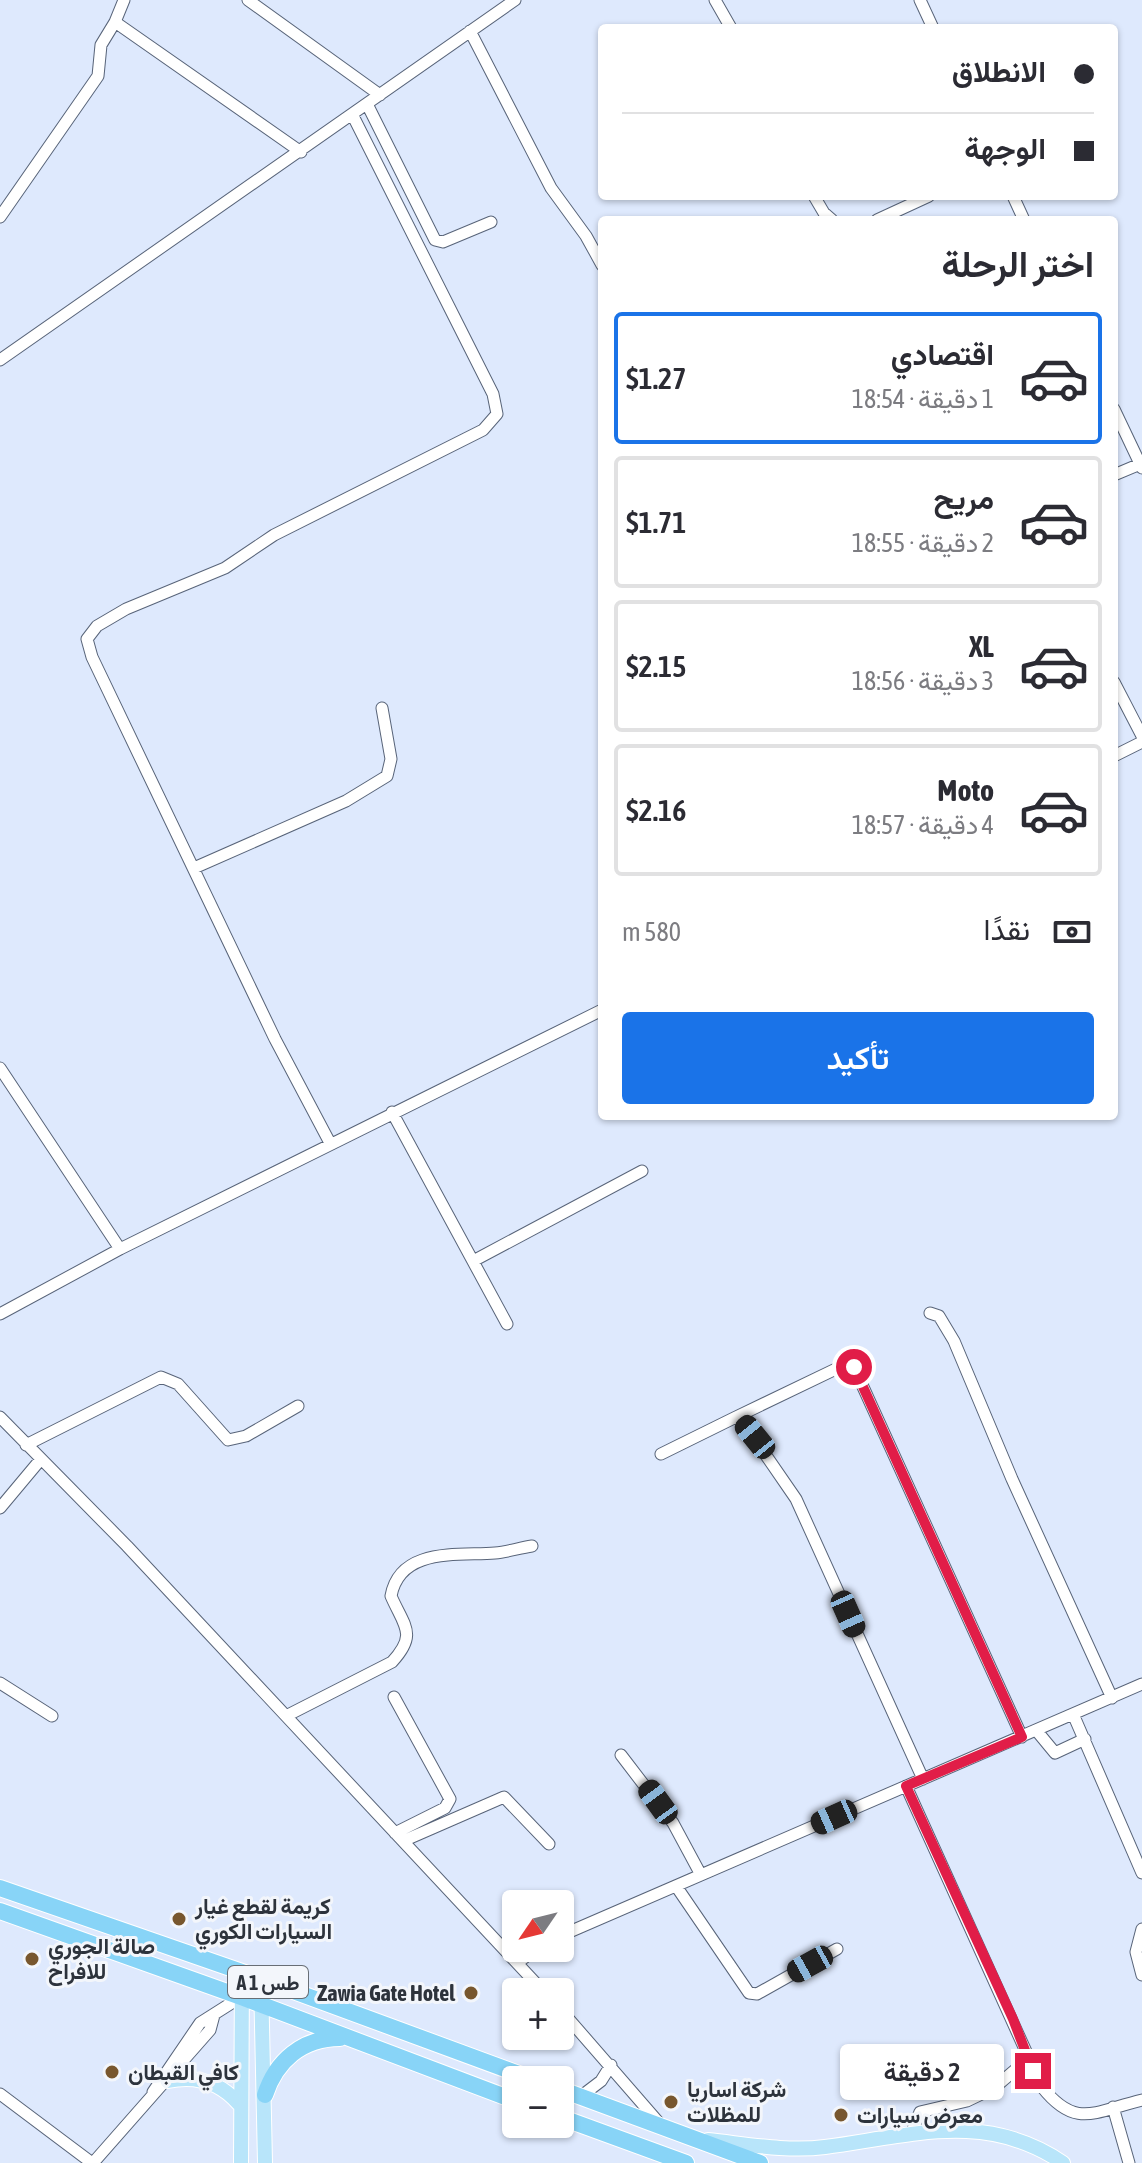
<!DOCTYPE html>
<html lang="ar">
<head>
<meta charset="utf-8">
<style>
	body { margin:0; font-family:"Asap Condensed",Vazirmatn,sans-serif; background:#f7f7f7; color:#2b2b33; direction:rtl; height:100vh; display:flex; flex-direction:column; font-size:30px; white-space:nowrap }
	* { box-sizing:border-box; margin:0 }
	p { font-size:26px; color:#7c7c81 }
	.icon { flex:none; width:44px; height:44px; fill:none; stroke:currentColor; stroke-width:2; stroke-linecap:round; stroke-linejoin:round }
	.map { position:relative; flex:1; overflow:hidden; direction:ltr }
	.drawer { position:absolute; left:598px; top:216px; width:520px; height:904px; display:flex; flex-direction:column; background:#fff; border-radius:8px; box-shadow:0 2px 6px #0004; direction:rtl }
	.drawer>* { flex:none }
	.hud { position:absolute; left:598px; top:24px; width:520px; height:176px; border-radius:8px; box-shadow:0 2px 6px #0004; direction:rtl; display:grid; align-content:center; height:176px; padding:0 24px; background:#fff }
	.needle { width:52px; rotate:235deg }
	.fabs { position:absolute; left:502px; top:1890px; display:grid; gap:16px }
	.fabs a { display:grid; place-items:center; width:72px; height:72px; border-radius:8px; background:#fff; box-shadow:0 2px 6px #0004; font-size:40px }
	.end { position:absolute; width:36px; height:36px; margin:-18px; border:10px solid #e11d48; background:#fff; box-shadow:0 0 0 4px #fff }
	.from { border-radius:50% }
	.bubble { position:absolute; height:56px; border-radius:8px; background:#fff; box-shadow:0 2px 6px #0004; font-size:26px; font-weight:600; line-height:56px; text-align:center; direction:rtl }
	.car { position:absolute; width:24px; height:48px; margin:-24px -12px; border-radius:10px; box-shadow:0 0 6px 2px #0007; background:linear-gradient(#222 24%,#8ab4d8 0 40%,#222 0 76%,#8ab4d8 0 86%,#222 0) }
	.hud b { display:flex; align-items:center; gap:28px; height:76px; font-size:30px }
	.hud b+b { border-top:2px solid #e1e1e2 }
	.hud i { width:20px; height:20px; background:#2b2b33 }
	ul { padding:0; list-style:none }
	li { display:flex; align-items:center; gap:24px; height:132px; margin:0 16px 12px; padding:0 8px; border:4px solid #e1e1e2; border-radius:8px }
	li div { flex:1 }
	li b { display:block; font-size:30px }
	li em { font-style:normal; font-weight:600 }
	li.on { border-color:#1a73e8 }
	li>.icon { width:72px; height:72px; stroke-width:1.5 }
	h2 { padding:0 24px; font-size:36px; line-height:96px }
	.pay { display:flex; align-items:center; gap:20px; height:88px; padding:0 24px; font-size:30px }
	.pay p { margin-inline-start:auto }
	.primary-button { display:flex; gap:16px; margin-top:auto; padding:16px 24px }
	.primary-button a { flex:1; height:92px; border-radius:8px; background:#1a73e8; color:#fff; font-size:32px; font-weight:600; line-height:92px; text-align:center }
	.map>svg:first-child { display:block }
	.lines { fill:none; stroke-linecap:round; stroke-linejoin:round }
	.minor-casing { stroke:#586479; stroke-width:13 }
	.major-casing { stroke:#fff; stroke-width:16 }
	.highway-casing { stroke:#fff; stroke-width:18 }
	.minor { stroke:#fff; stroke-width:11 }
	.major { stroke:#b8e5fa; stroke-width:14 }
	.highway { stroke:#88d4f7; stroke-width:16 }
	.route { stroke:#e11d48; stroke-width:10 }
	.poi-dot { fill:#78572e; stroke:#f3f6fb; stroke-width:3 }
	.labels { text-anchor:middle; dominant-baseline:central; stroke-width:6; stroke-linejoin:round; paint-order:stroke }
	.shield { fill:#f3f6fb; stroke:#686e75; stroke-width:2 }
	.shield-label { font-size:20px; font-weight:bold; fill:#2d333c }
	.poi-label { font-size:22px; font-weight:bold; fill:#2d333c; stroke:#f3f6fb; text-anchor:start }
</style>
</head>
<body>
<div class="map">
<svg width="1142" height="2163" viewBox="0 0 1142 2163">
	<rect width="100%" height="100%" fill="#dee9fd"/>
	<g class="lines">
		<!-- minor casing -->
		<g class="minor-casing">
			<path id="minor" d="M124 0 115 22 301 152
				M248 0 380 95
				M715 0 731 28
				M920 0 933 28
				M470 31 551 188 586 236 602 265
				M367 104 435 240 443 242 491 222
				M814 196 824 213 832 220
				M1013 196 1024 220
				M0 217 98 76 101 45 115 22
				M877 220 929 196
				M0 360 515 0
				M1114 409 1142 468
				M1114 475 1140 464
				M1114 682 1142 736
				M1114 756 1142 742
				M194 868 346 801 387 776 391 759 382 708
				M0 1068 120 1249
				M392 1112 507 1324
				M330 1143 275 1039 92 657 87 639 97 626 126 609 225 568 274 535 483 430 497 414 493 394 353 116
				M475 1260 642 1171
				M930 1313 939 1316 954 1341 1012 1479 1112 1698
				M0 1314 120 1249 602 1010
				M0 1417 127 1546 544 1992
				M736 1417 840 1367H854L1022 1737
				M26 1445 161 1377 178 1384 228 1440 246 1436 298 1406
				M661 1454 736 1417 743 1422 796 1499 923 1779
				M0 1508 41 1459
				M0 1683 52 1716
				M394 1697 450 1799 445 1808 395 1833
				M1073 1714 1142 1873
				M286 1716 392 1662C418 1634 404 1626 391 1596 400 1547 458 1556 495 1553 507 1552 519 1548 532 1546
				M1036 1730 1055 1753 1085 1739
				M621 1755 673 1823 701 1875
				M906 1786 1042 2087C1076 2130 1095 2111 1142 2100
				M403 1841 504 1797 549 1844
				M676 1886 749 1993 757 1994 837 1949
				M1142 1929 1136 1952 1142 1975
				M560 1936 1142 1684
				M517 1963 538 1948
				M560 2009 660 2124
				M153 2092 200 2023 241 1997
				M0 2094 92 2163
				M580 2097 601 2081 611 2065
				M1113 2107 1129 2163
				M912 2132 920 2112 967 2101 994 2088 1028 2059
				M93 2163 210 2030 214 2015"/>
		</g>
		<!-- major casing -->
		<g class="major-casing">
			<path id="major" d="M261 1980 265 2163
				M168 2081C196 2075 220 2082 239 2104
				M708 2140C746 2144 787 2152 825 2147 909 2136 986 2110 1063 2163
				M241 2163 242 1972"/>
		</g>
		<!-- highway casing -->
		<g class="highway-casing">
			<path id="highway" d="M0 1888 242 1972 535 2080
				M0 1911 241 1997 516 2101
				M560 2089 760 2163
				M265 2095C276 2061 302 2038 340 2038
				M560 2117 686 2163"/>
		</g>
		<!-- minor -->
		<use href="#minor" class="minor"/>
		<!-- major -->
		<use href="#major" class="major"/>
		<!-- highway -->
		<use href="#highway" class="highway"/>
	</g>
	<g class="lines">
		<!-- route -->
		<path class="route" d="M854 1367 1022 1737 906 1786 1013 2019 1033 2071"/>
	</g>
	<!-- markers -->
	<g class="poi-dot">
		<circle cx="179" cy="1919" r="8"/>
		<circle cx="32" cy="1959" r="8"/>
		<circle cx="471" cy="1993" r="8"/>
		<circle cx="112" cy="2072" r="8"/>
		<circle cx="671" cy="2102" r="8"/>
		<circle cx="841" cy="2115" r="8"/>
	</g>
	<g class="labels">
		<!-- shield labels -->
		<rect class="shield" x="228" y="1966" width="80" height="32" rx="6"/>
		<g class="shield-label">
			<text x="268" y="1982">A 1 طس</text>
		</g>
		<!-- poi labels -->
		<g class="poi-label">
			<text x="195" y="1906">كريمة لقطع غيار<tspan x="195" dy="25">السيارات الكوري</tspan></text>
			<text x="48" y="1946">صالة الجوري<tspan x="48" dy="25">للافراح</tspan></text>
			<text x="455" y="1993" text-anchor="end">Zawia Gate Hotel</text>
			<text x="128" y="2072">كافي القبطان</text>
			<text x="687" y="2089">شركة اساريا<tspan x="687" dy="25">للمظلات</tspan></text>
			<text x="857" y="2115">معرض سيارات</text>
		</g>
	</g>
</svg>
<div class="fabs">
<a><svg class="needle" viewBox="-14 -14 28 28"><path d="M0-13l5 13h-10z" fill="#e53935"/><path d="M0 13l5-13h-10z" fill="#7c7c81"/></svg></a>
<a>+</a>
<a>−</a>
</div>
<i class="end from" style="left:854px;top:1367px"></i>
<i class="end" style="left:1033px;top:2071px"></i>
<div class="bubble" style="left:840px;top:2044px;width:164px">2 دقيقة</div>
<i class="car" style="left:755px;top:1437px;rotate:321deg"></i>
<i class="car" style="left:848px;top:1614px;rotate:156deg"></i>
<i class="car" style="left:658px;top:1802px;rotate:324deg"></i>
<i class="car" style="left:834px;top:1817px;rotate:246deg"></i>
<i class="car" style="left:810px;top:1964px;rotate:241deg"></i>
<div class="hud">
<b><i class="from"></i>الانطلاق</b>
<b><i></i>الوجهة</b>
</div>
<section class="drawer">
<h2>اختر الرحلة</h2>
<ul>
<li class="on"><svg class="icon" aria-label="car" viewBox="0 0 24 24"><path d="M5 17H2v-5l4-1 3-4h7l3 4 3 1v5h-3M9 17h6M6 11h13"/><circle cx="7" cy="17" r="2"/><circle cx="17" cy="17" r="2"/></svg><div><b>اقتصادي</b><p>1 دقيقة · 18:54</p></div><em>$1.27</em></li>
<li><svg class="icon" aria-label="car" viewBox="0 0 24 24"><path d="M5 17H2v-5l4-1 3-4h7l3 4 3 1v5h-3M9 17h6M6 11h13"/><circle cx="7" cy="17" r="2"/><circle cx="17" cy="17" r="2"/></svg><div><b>مريح</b><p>2 دقيقة · 18:55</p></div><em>$1.71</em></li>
<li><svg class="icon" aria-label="car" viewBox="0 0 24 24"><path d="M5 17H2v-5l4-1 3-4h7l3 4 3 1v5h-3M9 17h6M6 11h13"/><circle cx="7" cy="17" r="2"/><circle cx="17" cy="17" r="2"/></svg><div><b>XL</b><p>3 دقيقة · 18:56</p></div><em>$2.15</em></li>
<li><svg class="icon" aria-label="car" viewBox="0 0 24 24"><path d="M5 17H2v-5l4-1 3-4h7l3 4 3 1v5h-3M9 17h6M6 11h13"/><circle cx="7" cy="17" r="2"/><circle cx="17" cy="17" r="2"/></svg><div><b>Moto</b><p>4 دقيقة · 18:57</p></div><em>$2.16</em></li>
</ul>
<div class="pay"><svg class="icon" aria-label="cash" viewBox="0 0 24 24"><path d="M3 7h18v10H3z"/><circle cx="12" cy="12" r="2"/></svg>نقدًا<p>580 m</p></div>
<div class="primary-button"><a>تأكيد</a></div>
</section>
</div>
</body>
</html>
